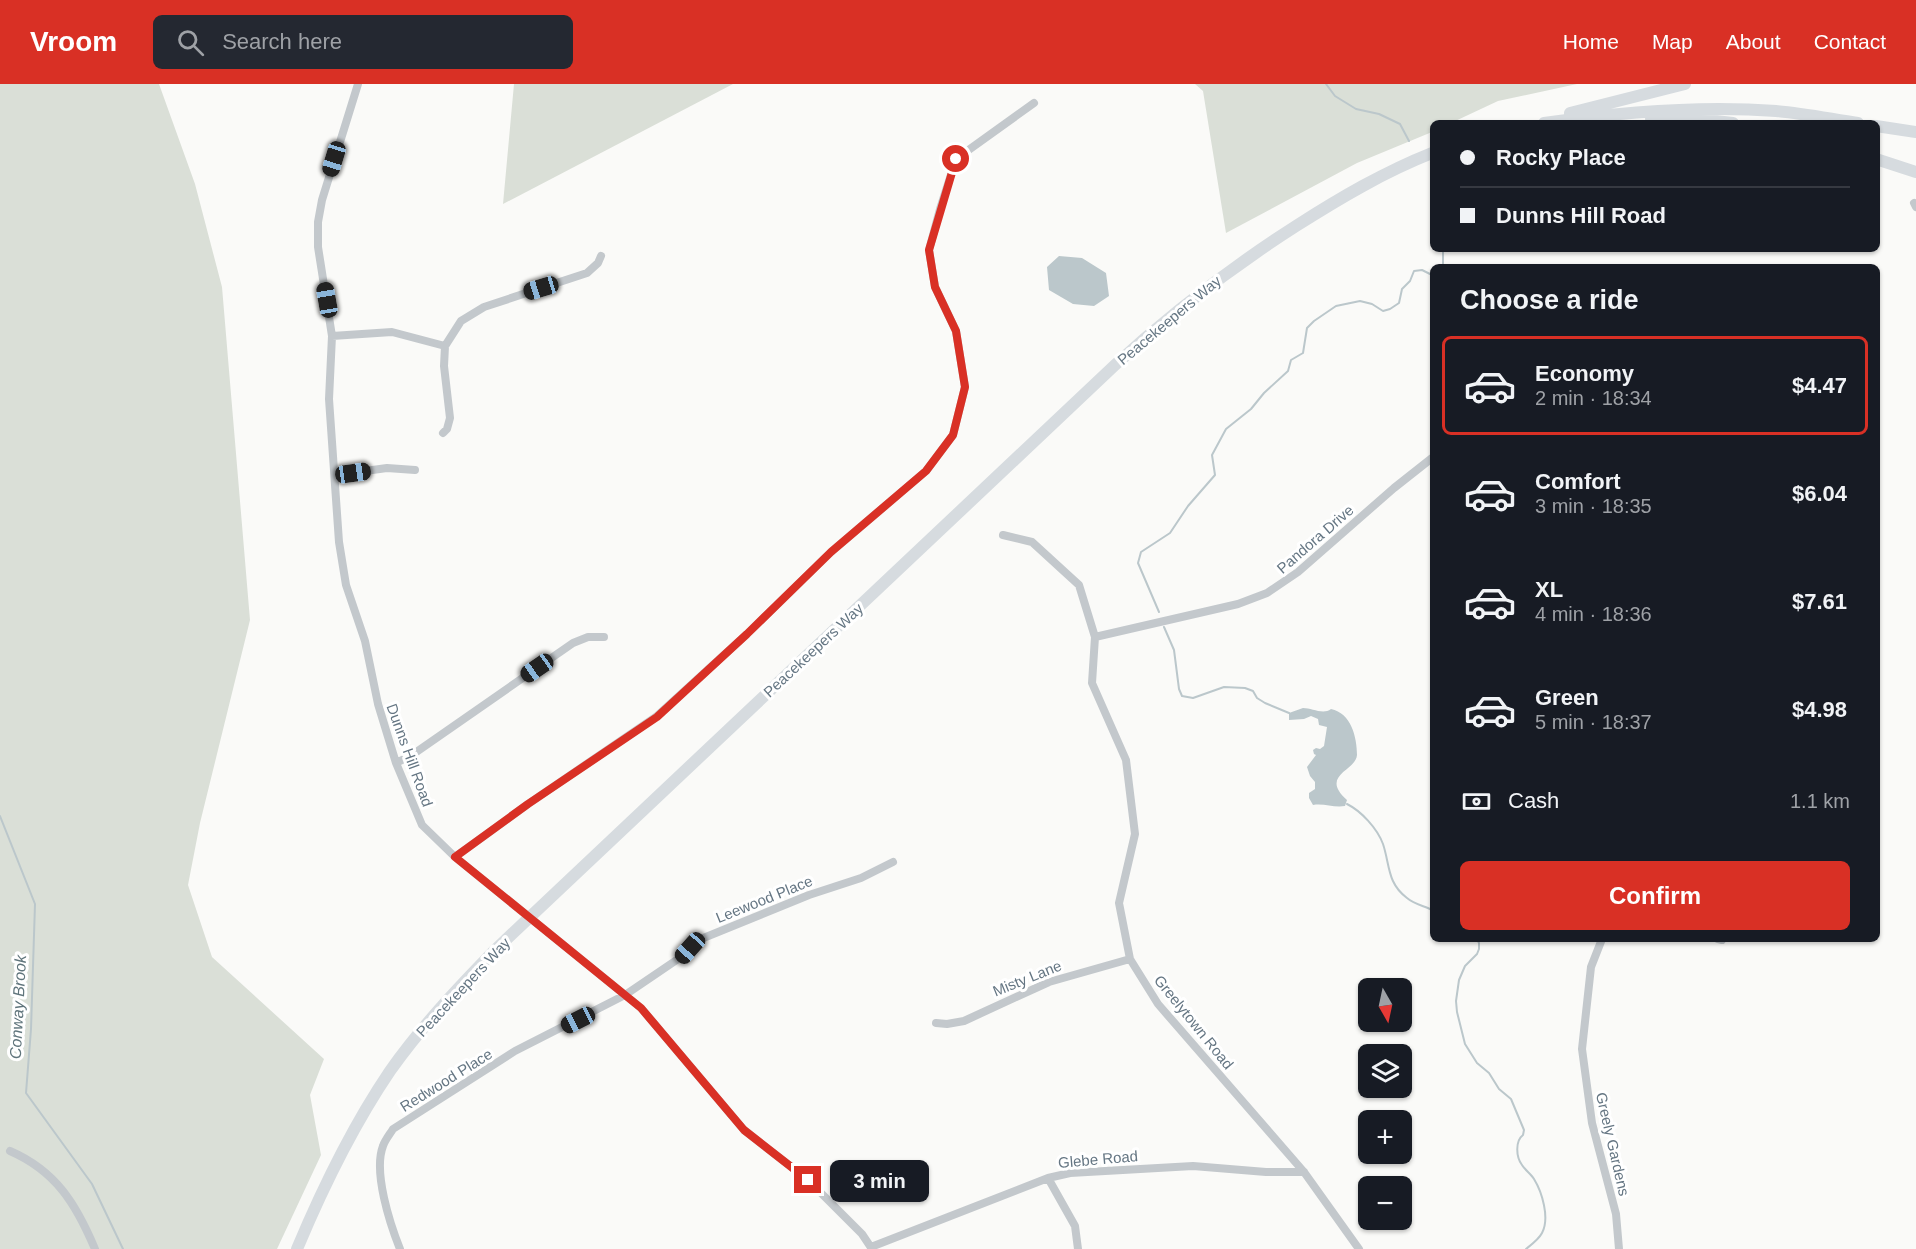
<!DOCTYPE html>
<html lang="en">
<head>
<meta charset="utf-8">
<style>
	body { margin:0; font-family:Arial,sans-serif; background:#242831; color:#f1f3f6; height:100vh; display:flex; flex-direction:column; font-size:22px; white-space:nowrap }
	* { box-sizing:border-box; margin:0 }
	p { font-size:20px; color:#9ea1a6 }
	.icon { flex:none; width:33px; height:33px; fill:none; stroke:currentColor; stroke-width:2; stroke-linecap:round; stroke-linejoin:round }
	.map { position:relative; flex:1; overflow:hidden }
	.details { position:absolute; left:1430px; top:180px; width:450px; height:678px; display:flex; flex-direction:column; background:#171b24; border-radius:9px; box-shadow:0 2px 4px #0004 }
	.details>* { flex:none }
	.banner { position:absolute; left:1430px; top:36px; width:450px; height:132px; border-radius:9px; box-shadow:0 2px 4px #0004; display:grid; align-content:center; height:132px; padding:0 30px; background:#171b24 }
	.needle { width:39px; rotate:171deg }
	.fabs { position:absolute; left:1358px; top:894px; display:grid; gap:12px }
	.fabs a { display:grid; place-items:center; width:54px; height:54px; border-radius:9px; background:#171b24; box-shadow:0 2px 4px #0004; font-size:30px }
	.end { position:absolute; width:27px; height:27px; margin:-14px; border:8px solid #d93025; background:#fff; box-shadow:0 0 0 3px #fff }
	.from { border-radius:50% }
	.bubble { position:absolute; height:42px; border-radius:9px; background:#171b24; box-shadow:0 2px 4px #0004; font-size:20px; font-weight:600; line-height:42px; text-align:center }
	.car { position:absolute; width:18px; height:36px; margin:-18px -9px; border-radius:8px; box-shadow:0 0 4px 2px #0007; background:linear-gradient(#222 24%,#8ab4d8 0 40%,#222 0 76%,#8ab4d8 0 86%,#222 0) }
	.banner b { display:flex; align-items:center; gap:21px; height:57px; font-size:22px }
	.banner b+b { border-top:2px solid #363941 }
	.banner i { width:15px; height:15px; background:#f1f3f6 }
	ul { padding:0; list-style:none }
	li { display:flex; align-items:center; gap:18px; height:99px; margin:0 12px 9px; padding:0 18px; border:3px solid transparent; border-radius:9px }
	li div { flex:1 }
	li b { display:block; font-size:22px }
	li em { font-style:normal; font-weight:600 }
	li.current { border-color:#d93025 }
	li>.icon { width:54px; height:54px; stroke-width:1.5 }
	h2 { padding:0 30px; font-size:27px; line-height:72px }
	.pay { display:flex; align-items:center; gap:15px; height:66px; padding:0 30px; font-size:22px }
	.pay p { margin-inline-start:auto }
	.button { display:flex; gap:12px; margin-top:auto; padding:12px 30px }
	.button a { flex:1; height:69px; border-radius:9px; background:#d93025; color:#fff; font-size:24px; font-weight:600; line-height:69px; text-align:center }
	header { display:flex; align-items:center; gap:36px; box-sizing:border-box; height:84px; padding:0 30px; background:#d93025; color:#fff }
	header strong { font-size:28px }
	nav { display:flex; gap:33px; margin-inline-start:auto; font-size:21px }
	.search { width:420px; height:54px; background:#242831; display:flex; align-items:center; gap:15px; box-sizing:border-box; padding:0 21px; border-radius:9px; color:#9ea1a6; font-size:22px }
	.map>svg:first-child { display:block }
	.green { fill:#dadfd7 }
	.water { fill:#bbc7cb }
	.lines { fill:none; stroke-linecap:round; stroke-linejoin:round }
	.stream { stroke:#bbc7cb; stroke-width:2 }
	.minor { stroke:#c3c8cc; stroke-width:8 }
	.highway { stroke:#d6dbdf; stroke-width:12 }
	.route { stroke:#d93025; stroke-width:8 }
	.labels { text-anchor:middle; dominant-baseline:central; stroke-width:6; stroke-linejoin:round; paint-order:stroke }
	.street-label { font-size:15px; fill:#657683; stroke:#fff }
	.water-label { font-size:16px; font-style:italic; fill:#60757c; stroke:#fff }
</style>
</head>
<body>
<header>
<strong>Vroom</strong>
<div class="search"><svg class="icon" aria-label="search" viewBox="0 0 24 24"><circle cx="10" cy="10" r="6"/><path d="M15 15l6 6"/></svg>Search here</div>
<nav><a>Home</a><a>Map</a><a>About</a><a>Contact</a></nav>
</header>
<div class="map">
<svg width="1916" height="1165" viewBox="0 0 1916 1165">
	<rect width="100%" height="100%" fill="#fafaf8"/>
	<!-- green -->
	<path class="green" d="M0 0H159L195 100 222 203 250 536 200 739 188 801 212 873 324 975 310 1011 321 1071 277 1165H0Z
		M514 0H733L503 120Z
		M1195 0H1577L1498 17 1451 39H1432V48L1357 79 1226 149 1203 7Z"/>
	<!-- water -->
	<path class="water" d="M1059 172 1082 174 1106 189 1109 212 1094 222 1073 220 1049 206 1047 183Z
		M1303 624C1312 624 1323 631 1331 625 1351 629 1357 653 1357 671 1356 687 1319 691 1347 716L1345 722C1334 724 1324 719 1313 721L1309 714V709L1315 705V698L1310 692 1307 683 1316 671 1314 670 1313 666 1316 664 1320 665 1324 662 1327 643 1319 641 1318 635 1311 632 1304 635 1289 636V629Z"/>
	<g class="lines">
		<!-- stream -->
		<path class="stream" d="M1326 0 1335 12 1356 25 1379 30 1400 40 1409 57
			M1443 183V165
			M1159 528 1138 479 1141 468 1170 449 1188 422 1215 391 1212 371 1226 345 1251 325 1264 309 1288 287 1291 276 1303 269 1307 244 1314 237 1336 222 1360 217 1372 220 1383 227 1390 225 1399 219 1402 205 1410 197 1414 187 1422 186 1432 191
			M1164 543 1174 566 1179 605 1182 612 1193 614 1224 603 1245 604 1253 607 1257 614 1265 619 1289 629
			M1347 720C1361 727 1377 744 1383 760 1390 781 1387 799 1407 814 1414 820 1424 822 1432 826
			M0 732 35 820 31 945 26 1009 92 1100 123 1165
			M1477 855 1479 859V865L1477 870 1465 882 1459 896 1456 917 1457 928 1465 960 1477 979 1489 989 1499 1005 1511 1015 1524 1046 1523 1051C1515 1057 1516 1073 1522 1081 1525 1086 1531 1090 1534 1095 1542 1108 1550 1134 1542 1149 1539 1155 1531 1161 1526 1165"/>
		<!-- minor -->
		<path class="minor" d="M358 0 322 116 318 138V163L332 252 329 315 339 458 346 501 365 557 378 620 396 679 422 741 455 773 641 924 744 1046 808 1096 862 1150 872 1165
			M1914 119 1916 123
			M332 252 392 248 445 262
			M443 349 447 345 450 334 444 282 445 262 461 237 484 223 587 189 598 179 601 172
			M336 391 387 384 415 386
			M1003 451 1032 458 1079 501 1095 553 1092 599 1126 676 1135 750 1119 819 1130 875 1158 920 1304 1088 1359 1165
			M1095 553 1238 520 1267 509 1298 488 1394 404 1432 374
			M396 679 412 671 573 559 588 553H604
			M455 773 528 720 657 632 747 550 831 468 926 387 953 351 965 303 956 247 935 203 929 166 940 125 956 75 1034 19
			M1602 855 1591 883 1582 965 1592 1039 1616 1130 1619 1165
			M1718 855 1722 856
			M936 939 947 940 964 937 1049 898 1130 875
			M10 1067C56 1087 76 1120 95 1165
			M1048 1094 1075 1142 1078 1165
			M871 1163 1048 1094 1070 1089 1193 1082 1266 1088H1304
			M400 1165C390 1140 373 1088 383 1062 385 1056 390 1050 393 1045L515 967 625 911 681 873 696 857 809 811 861 794 893 778"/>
		<!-- highway -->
		<path class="highway" d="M1570 29 1685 0
			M1651 35 1706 36 1733 39
			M1544 39C1620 28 1699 21 1776 27 1803 29 1831 35 1858 39
			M1876 42 1916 48
			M1876 75 1916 88
			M297 1165C323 1103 352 1043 390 987 421 943 458 904 495 866L1115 281C1174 227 1229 185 1296 142 1340 114 1384 88 1432 69"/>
	</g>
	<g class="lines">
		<!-- route -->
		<path class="route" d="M808 1096 744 1046 641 924 455 773 528 720 657 633 747 550 831 468 926 387 953 351 965 303 956 247 935 203 929 166 956 75"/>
	</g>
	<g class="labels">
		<!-- street labels -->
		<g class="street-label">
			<text transform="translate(1169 236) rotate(-40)">Peacekeepers Way</text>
			<text transform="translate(1315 455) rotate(-41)">Pandora Drive</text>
			<text transform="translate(813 566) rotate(-43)">Peacekeepers Way</text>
			<text transform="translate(410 671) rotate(70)">Dunns Hill Road</text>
			<text transform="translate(764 815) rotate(-22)">Leewood Place</text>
			<text transform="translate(1027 894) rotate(-22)">Misty Lane</text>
			<text transform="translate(463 903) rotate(-47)">Peacekeepers Way</text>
			<text transform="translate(1194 938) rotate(51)">Greelytown Road</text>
			<text transform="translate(446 996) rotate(-32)">Redwood Place</text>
			<text transform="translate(1613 1060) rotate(77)">Greely Gardens</text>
			<text transform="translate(1098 1075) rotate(-5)">Glebe Road</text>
		</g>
		<!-- water labels -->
		<g class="water-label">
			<text transform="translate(18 923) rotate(-87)">Conway Brook</text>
		</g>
	</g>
</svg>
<div class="fabs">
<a><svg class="needle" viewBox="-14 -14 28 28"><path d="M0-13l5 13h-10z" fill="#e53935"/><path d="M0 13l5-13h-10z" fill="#9ea1a6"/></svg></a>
<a><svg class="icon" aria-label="layers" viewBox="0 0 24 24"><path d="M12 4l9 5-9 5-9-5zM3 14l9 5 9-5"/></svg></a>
<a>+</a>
<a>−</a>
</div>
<i class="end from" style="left:956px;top:75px"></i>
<i class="end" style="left:808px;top:1096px"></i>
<div class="bubble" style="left:830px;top:1076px;width:99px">3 min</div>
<i class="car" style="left:334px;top:75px;rotate:197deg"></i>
<i class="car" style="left:541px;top:204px;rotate:253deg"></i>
<i class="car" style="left:327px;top:216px;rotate:350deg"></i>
<i class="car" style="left:353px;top:389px;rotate:82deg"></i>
<i class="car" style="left:537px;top:584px;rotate:235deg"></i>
<i class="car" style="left:690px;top:864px;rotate:222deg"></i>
<i class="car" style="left:578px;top:936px;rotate:243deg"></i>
<div class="banner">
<b><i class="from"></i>Rocky Place</b>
<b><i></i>Dunns Hill Road</b>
</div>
<section class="details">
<h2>Choose a ride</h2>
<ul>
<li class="current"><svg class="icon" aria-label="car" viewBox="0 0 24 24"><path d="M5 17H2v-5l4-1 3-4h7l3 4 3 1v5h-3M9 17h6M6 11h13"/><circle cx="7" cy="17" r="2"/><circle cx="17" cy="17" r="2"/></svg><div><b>Economy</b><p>2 min · 18:34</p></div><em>$4.47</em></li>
<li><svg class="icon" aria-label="car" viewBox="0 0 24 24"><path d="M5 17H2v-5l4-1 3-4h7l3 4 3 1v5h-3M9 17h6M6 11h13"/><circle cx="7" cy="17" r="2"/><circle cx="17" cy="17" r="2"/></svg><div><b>Comfort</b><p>3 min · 18:35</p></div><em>$6.04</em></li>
<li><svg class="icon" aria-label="car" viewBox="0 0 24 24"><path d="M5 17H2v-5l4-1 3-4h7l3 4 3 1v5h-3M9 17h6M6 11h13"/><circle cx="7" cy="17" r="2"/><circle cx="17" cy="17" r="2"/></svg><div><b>XL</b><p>4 min · 18:36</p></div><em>$7.61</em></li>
<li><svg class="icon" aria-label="car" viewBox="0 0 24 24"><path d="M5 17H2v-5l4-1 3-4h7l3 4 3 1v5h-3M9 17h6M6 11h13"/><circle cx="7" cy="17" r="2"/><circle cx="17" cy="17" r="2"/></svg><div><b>Green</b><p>5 min · 18:37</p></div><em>$4.98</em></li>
</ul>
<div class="pay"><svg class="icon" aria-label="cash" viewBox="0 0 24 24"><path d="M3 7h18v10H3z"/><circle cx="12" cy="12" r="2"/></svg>Cash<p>1.1 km</p></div>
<div class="button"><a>Confirm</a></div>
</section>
</div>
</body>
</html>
